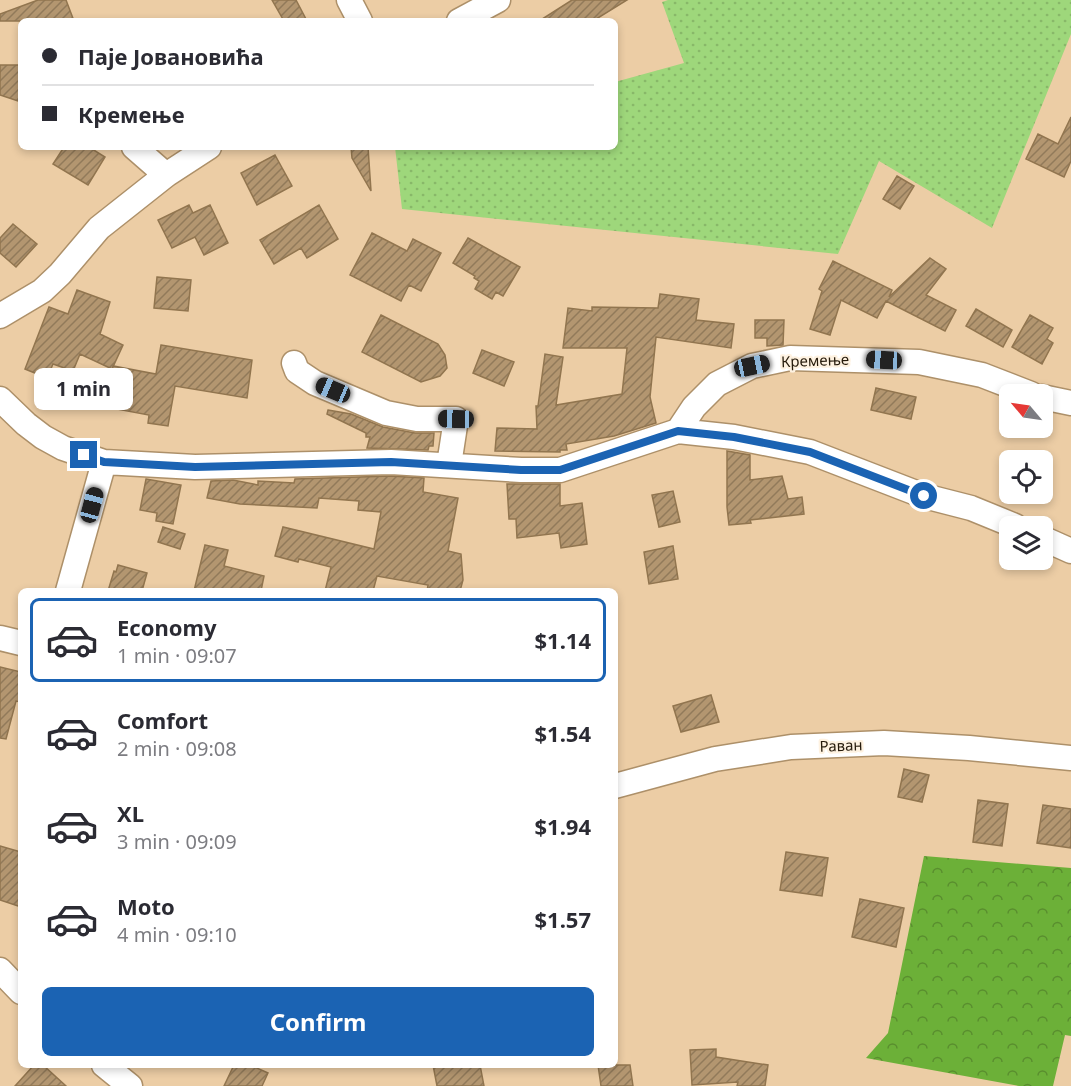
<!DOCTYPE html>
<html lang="en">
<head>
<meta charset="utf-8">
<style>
	body { margin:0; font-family:"Noto Sans",sans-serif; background:#f2f2f3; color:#2b2b33; height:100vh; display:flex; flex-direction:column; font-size:22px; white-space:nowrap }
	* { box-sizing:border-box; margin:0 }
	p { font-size:20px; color:#7c7c81 }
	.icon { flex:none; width:33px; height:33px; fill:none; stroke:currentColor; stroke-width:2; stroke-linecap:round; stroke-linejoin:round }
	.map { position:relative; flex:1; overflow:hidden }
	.sheet { position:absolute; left:18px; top:588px; width:600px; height:480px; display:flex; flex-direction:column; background:#fff; border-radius:9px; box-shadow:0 3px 9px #0003 }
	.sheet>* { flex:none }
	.hud { position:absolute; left:18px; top:18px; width:600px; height:132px; border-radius:9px; box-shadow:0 3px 9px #0003; display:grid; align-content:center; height:132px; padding:0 24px; background:#fff }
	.needle { width:39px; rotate:299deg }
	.controls { position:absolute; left:999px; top:384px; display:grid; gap:12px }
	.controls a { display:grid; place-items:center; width:54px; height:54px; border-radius:9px; background:#fff; box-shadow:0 3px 9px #0003; font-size:30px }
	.end { position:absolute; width:27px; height:27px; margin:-14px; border:8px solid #1b63b3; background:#fff; box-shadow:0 0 0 3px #fff }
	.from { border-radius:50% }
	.bubble { position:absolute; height:42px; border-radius:9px; background:#fff; box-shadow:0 3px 9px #0003; font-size:20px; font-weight:700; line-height:42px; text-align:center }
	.car { position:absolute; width:18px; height:36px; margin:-18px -9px; border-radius:8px; box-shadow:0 0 4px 2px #0007; background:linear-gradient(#222 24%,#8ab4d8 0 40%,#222 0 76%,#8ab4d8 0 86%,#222 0) }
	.hud b { display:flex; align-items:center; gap:21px; height:57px; font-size:22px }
	.hud b+b { border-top:2px solid #e1e1e2 }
	.hud i { width:15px; height:15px; background:#2b2b33 }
	ul { padding:10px 0 0; list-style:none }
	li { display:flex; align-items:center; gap:18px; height:84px; margin:0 12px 9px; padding:0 12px; border:3px solid transparent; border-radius:9px }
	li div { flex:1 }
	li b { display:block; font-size:22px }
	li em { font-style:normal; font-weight:700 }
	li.active { border-color:#1b63b3 }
	li>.icon { width:54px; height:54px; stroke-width:1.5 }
	.button { display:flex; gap:12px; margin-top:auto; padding:12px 24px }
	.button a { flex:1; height:69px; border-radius:9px; background:#1b63b3; color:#fff; font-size:24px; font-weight:700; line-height:69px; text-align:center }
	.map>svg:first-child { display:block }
	.grass { fill:url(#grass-dots) }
	.forest { fill:url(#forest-crowns) }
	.building { fill:url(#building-hatch); stroke:#91754f; stroke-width:1.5 }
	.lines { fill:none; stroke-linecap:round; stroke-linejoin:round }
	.minor-casing { stroke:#ad9069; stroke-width:27 }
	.minor { stroke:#fff; stroke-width:24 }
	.route { stroke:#1b63b3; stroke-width:8 }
	.labels { text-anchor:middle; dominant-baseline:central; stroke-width:4.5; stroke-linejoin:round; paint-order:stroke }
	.street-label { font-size:15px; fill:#261b0c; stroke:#fef2e1 }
</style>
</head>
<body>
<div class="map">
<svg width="1071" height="1086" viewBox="0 0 1071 1086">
	<defs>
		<pattern id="grass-dots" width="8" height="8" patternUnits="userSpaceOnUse" patternTransform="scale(1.5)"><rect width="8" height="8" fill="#9ed77b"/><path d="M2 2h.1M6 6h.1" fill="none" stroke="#88b869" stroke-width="1.8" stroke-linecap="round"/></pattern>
		<pattern id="forest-crowns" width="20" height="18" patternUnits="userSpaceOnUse" patternTransform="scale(1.5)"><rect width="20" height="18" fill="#6cb038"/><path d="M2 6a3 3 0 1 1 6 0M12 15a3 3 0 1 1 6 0" fill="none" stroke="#598e2e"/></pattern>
		<pattern id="building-hatch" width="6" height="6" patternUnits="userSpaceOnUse" patternTransform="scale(1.5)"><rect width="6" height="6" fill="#b39670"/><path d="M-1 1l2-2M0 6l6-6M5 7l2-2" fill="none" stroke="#917a5a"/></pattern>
	</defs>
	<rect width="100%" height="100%" fill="#eccda5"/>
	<!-- grass -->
	<path class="grass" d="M668 0H1071V34L992 228 879 161 838 254 402 209 395 147H615V82L684 63 662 2Z"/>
	<!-- forest -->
	<path class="forest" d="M924 856 1071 868V1036L1065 1035 1053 1086H1019L866 1058 888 1033Z"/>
	<!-- building -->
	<path class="building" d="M38 0H66L74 21H0V14Z
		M272 0H296L307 21H284Z
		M572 0H627L593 21H539Z
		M0 65H21V102L0 95Z
		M1071 117V161L1064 177 1026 159 1038 134 1058 144Z
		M64 147H89L105 157 88 185 53 164Z
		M351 147H368L371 191 352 158Z
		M275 155 292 186 257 205 241 173Z
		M897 176 914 186 900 209 883 199Z
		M189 205 193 213 210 205 228 243 204 255 195 237 172 248 158 220Z
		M319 205 338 239 307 258 301 248 274 264 260 240Z
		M13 224 37 244 16 267 0 253V238Z
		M372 233 407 251 413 239 441 253 421 291 409 285 401 301 350 275Z
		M468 238 520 267 503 296 496 292 492 299 475 289 479 281 474 278 475 276 453 263Z
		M930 258 946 269 926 295 956 310 945 331 886 301 877 318 841 300 830 335 810 329 822 291 819 289 833 261 892 290 889 297Z
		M157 277 191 280 188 311 154 308Z
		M77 290 110 302 100 334 123 345 112 369 80 354 73 371 53 364 47 378 25 369 49 307 68 314Z
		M660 294 699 299 696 320 734 324 731 348 656 337 650 397 656 423 614 436 566 444 567 450H560V452L495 451 497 428 537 429 536 406H538L545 354 563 357 556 405 622 394 627 348H563L568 308 592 311V307L658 308Z
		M976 309 1012 330 1003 347 966 326Z
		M381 315 438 344 445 355 447 368 440 376 421 382 362 352Z
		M1030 315 1053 328 1047 339 1053 343 1042 364 1012 347Z
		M755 320H784L783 345 767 346V338H755Z
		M161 345 252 360 247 398 175 386 168 426 148 423 149 415 106 407 113 366 156 374Z
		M482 350 514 362 504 386 473 373Z
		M876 388 916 397 911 419 871 410Z
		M328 410 351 414 383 427 415 433H434L433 446H429L428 450 367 448 370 437H366V433L327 414Z
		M727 451 750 455V480L782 476 788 499 802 497 804 514 750 520 751 523 729 525 727 507Z
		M391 476 424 478 423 492 458 498 448 551 461 554 463 580 460 591H427L428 585 377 576 373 591H325L331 567 299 559 298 562 275 556 283 527 374 549 381 512 358 510 359 501 319 498 317 508 240 504 207 498 211 481 233 480 258 485V481L294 483 295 479Z
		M146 479 181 485 173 524 156 521 157 513 140 510Z
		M507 484H560V506L582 503 587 544 561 548 559 533 517 538 516 519H509Z
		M673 491 680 522 659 527 652 495Z
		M163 527 185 534 180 549 158 542Z
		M205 545 228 550 224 566 264 576 261 591H194Z
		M673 546 678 579 649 584 644 552Z
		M118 565 147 573 142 591H108L114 571 116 572Z
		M0 667 21 672V702L16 701 6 739 0 738Z
		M711 695 719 722 681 732 673 706Z
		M904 769 929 775 922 802 898 797Z
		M978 800 1008 804 1002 846 973 842Z
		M1043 805 1071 809V848L1037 843Z
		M0 846 21 852V907L0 900Z
		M786 852 828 858 822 896 780 890Z
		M860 899 904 908 896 947 852 937Z
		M716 1049V1057L768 1065 765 1086H737L738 1082 692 1085 690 1050Z
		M34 1065H43L66 1086H15Z
		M234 1065H250L268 1073 262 1086H224Z
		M433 1065H480L484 1086H437Z
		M598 1065H630L633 1086H601Z"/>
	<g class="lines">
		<!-- minor casing -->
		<g class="minor-casing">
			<path id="minor" d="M349 0 360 21
				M459 21 498 0
				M134 147 166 175
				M0 316 42 291 60 274 99 228 166 175 209 147
				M294 363 297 371 315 383 386 413 417 419H456L449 465
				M1042 397 1071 403
				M0 399 26 424 43 437 63 448 104 462 195 467 391 462 521 470H560L678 431 694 407 717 384 752 366 790 358 919 362 982 375 1031 394
				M678 431 734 437 810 452 924 496 971 508 1015 526
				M1042 538 1071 551
				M68 591 104 462
				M0 638 21 643
				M615 786 715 759 791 747 884 743 969 748 1071 758
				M0 970 21 992
				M104 1065 130 1086"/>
		</g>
		<!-- minor -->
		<use href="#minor" class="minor"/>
	</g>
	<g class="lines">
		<!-- route -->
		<path class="route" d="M84 455 104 462 195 467 391 462 521 470H560L678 431 734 437 810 452 924 496"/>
	</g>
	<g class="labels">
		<!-- street labels -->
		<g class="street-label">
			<text transform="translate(815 360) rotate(-2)">Кремење</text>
			<text transform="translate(841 745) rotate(-2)">Раван</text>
		</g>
	</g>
</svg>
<div class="controls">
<a><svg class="needle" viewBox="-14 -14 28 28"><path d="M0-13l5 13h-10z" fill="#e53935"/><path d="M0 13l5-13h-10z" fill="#7c7c81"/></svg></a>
<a><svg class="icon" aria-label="locate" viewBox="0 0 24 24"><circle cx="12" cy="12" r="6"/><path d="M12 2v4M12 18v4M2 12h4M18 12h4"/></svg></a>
<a><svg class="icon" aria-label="layers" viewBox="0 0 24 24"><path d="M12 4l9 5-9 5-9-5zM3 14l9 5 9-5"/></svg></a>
</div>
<i class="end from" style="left:924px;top:496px"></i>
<i class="end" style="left:84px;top:455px"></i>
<div class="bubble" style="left:34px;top:368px;width:99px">1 min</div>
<i class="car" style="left:884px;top:360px;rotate:273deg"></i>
<i class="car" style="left:752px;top:366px;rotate:78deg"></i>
<i class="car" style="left:333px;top:390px;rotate:293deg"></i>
<i class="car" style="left:456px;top:419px;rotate:271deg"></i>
<i class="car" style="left:92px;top:505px;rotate:15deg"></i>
<div class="hud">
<b><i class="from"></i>Паје Јовановића</b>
<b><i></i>Кремење</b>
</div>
<section class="sheet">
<ul>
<li class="active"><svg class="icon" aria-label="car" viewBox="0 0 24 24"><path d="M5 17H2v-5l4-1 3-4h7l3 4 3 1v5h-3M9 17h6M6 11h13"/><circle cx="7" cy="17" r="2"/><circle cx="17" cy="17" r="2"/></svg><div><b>Economy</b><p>1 min · 09:07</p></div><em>$1.14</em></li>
<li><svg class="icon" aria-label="car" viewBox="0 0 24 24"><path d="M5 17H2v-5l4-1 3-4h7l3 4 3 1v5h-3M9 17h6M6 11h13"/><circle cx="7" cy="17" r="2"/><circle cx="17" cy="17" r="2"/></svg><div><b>Comfort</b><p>2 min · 09:08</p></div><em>$1.54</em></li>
<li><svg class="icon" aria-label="car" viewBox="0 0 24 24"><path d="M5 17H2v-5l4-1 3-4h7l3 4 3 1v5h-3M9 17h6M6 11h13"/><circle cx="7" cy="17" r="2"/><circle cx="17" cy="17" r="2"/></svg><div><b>XL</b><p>3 min · 09:09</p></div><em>$1.94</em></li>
<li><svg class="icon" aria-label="car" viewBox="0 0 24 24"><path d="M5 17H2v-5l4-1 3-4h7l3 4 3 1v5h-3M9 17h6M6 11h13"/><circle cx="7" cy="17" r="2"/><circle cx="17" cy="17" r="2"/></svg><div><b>Moto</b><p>4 min · 09:10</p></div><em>$1.57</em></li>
</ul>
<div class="button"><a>Confirm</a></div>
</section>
</div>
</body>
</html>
